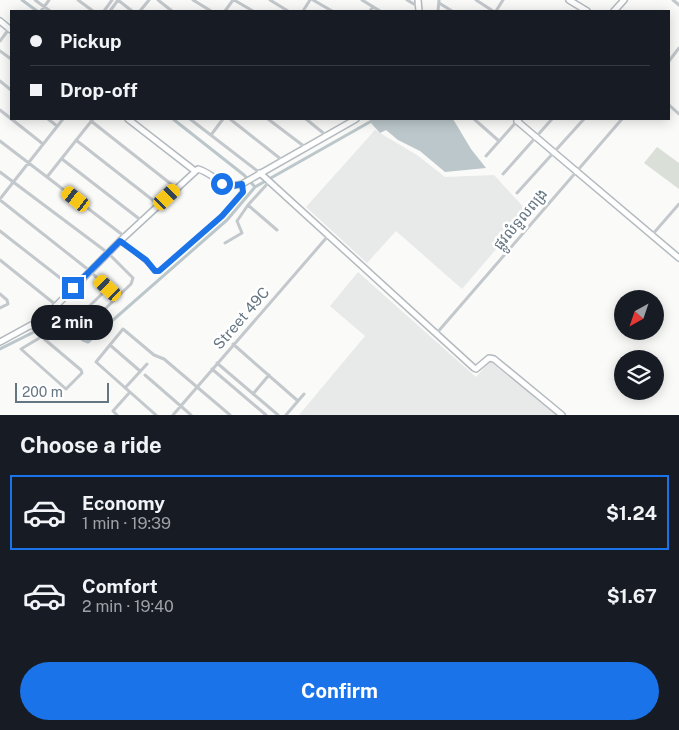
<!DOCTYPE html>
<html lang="en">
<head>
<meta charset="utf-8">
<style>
	body { margin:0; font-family:"Public Sans","Noto Sans Khmer",sans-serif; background:#242831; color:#f1f3f6; height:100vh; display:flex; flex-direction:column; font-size:19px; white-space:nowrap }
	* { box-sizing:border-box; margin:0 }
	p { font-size:16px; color:#9ea1a6 }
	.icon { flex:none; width:28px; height:28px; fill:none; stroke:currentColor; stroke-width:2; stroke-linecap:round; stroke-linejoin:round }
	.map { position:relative; height:415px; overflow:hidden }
	.details { display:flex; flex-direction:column; background:#171b24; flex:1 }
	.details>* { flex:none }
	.hud { position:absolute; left:10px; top:10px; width:660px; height:110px; border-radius:0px; box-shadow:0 2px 12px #0003; display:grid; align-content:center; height:110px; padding:0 20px; background:#171b24 }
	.needle { width:32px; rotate:220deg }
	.controls { position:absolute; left:614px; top:290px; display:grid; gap:10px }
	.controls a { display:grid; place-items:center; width:50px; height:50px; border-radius:50%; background:#171b24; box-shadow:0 2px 12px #0003; font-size:25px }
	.scale { position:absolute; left:15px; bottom:12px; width:94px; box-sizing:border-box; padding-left:5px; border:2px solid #657683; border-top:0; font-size:14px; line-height:18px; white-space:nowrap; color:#657683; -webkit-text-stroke:4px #fff; paint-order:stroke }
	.end { position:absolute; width:22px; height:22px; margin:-11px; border:6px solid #1a73e8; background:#fff; box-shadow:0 0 0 2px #fff }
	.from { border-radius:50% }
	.bubble { position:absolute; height:35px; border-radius:18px; background:#171b24; box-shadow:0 2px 12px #0003; font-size:16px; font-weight:700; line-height:35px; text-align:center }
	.car { position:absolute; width:15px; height:30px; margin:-15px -8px; border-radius:6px; box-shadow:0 0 4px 1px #0007; background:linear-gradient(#f5c518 24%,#345 0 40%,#f5c518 0 76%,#345 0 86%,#f5c518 0) }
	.hud b { display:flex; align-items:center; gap:18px; height:48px; font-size:19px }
	.hud b+b { border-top:1px solid #363941 }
	.hud i { width:12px; height:12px; background:#f1f3f6 }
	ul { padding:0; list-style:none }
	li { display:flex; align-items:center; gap:15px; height:75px; margin:0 10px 8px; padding:0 10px; border:2px solid transparent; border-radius:0px }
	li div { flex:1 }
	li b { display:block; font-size:19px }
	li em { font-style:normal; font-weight:700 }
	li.current { border-color:#1a73e8 }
	li>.icon { width:45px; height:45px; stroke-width:1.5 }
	h2 { padding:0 20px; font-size:22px; line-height:60px }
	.cta { display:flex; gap:10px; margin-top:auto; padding:10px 20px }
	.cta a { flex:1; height:58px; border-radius:30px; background:#1a73e8; color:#fff; font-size:20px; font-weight:700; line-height:58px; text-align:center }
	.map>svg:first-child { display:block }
	.built { fill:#e8e9e9 }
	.green { fill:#dadfd7 }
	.water { fill:#bbc7cb }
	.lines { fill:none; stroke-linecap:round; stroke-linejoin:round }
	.canal { stroke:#bbc7cb; stroke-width:3 }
	.secondary-casing { stroke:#b3babf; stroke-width:8 }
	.street { stroke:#c3c8cc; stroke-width:3 }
	.secondary { stroke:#fff; stroke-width:5 }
	.route { stroke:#1a73e8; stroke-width:6 }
	.labels { text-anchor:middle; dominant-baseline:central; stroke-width:5; stroke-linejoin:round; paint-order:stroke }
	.street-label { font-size:15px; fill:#657683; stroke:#fff }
</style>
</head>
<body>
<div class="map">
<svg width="679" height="415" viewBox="0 0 679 415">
	<rect width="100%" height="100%" fill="#fafaf8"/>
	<!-- built -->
	<path class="built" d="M375 130 417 155 445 177 494 175 528 212 462 289 396 231 367 263 306 207Z
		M358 272 476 377 490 361 556 415H299L365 336 330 306Z"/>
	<!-- green -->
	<path class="green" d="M657 147 679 163V189L644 163Z"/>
	<!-- water -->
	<path class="water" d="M371 119H453L471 149 486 168 445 172 420 151 398 140 386 130 380 133 370 122Z"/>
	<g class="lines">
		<!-- canal -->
		<path class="canal" d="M22 0 37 11
			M173 119 244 175 255 187
			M0 349 56 321 83 340 88 342 227 220 255 187 375 119"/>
		<!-- secondary casing -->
		<g class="secondary-casing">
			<path id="secondary" d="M418 0 419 11
				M569 0 587 11
				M614 11 624 0
				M0 21 11 30
				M128 119 195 171
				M519 119 517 121 679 258
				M260 173 474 368 476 369 489 358 494 359 562 415
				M0 342 44 318 120 241 198 169C215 174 222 190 242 184L356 119"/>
		</g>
		<!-- street -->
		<path class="street" d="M35 0 50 11
			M78 0 93 11
			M118 0 132 11
			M158 0 172 11
			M193 0 211 11
			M234 0 253 11
			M270 0 288 11
			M313 0 332 11
			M362 0 380 11
			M407 0 419 7
			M476 0 493 11
			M673 0 679 5
			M439 3 452 11
			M41 11 49 0
			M104 11 112 0
			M110 11 118 0
			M140 11 149 0
			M225 11 233 0
			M303 11 310 0
			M370 11 373 7
			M438 11 439 0
			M496 11 503 0
			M0 41 9 29
			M0 51 11 59
			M669 61 679 48
			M0 81 11 90
			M669 105 679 114
			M0 110 43 144
			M48 119 57 126
			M190 119 260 173
			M230 119 282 160
			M268 119 305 147
			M306 119 327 136
			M474 119 499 141
			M91 121 176 188
			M211 135 223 119
			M76 140 159 205
			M0 141 124 236
			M486 156 517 121 514 119
			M62 159 142 221
			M0 172 108 253 133 278 131 284 81 332 52 311
			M503 174 552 119
			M47 177 93 119
			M269 182 248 205 277 230
			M517 193 584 119
			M0 199 63 119
			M0 200 90 271 117 298
			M0 231 73 288
			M652 235 679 204
			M120 241 157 272 222 216 243 192 242 184
			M225 243 242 233 237 221 248 205
			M0 260 56 305
			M0 294 7 300 8 304 0 308
			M70 325 108 288
			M30 327 81 370 82 373 66 389 21 349 41 337
			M436 334 622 119
			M233 344 298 401
			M110 345 140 371
			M217 363 278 415
			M212 369 266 415
			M145 375 191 415
			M125 388 147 364
			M253 394 269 375
			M117 415 113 411 130 392
			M156 415 96 362 123 329 154 355 164 359 230 415
			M173 415 328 236
			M286 415 304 394"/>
		<!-- secondary -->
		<use href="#secondary" class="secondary"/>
	</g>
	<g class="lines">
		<!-- route -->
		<path class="route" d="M73 288 120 241 146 260 155 271H159L222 216 243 192 242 184 232 186 222 184"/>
	</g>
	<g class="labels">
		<!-- street labels -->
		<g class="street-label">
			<text transform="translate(520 219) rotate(-50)">ផ្លូវលំទួលពង្រ</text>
			<text transform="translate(241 318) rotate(-49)">Street 49C</text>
		</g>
	</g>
</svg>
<div class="controls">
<a><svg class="needle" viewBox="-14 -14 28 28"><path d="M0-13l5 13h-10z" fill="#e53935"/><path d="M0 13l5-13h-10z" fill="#9ea1a6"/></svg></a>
<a><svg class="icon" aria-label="layers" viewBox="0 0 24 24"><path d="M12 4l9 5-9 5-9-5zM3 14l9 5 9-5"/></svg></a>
</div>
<div class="scale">200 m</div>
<i class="end from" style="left:222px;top:184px"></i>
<i class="end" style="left:73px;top:288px"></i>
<div class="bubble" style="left:31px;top:305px;width:82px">2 min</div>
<i class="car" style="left:167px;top:197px;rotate:46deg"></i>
<i class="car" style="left:76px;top:199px;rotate:308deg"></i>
<i class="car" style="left:108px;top:288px;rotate:313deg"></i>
<div class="hud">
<b><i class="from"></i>Pickup</b>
<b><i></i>Drop-off</b>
</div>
</div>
<section class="details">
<h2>Choose a ride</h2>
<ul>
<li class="current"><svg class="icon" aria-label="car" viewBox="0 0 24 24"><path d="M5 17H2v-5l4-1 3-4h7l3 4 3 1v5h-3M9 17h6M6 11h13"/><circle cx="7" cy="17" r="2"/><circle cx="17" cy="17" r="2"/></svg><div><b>Economy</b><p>1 min · 19:39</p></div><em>$1.24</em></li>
<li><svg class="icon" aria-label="car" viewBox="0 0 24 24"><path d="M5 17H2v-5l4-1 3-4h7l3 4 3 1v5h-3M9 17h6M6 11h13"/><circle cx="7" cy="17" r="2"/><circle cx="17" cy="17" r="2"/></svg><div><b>Comfort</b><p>2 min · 19:40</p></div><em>$1.67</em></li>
</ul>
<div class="cta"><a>Confirm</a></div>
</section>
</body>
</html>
